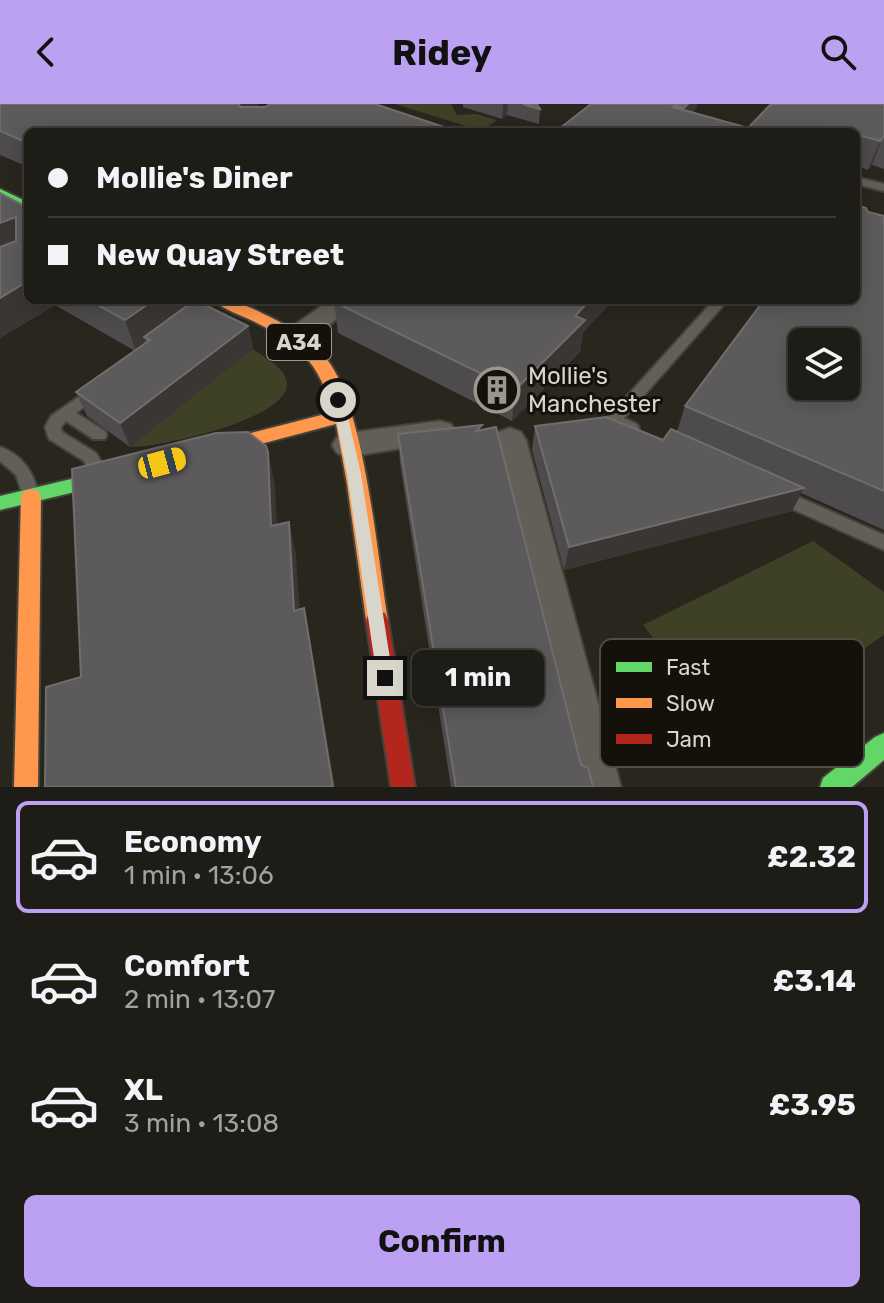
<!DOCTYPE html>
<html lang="en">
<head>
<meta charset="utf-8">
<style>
	body { margin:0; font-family:Rubik,sans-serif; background:#26251f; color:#f1f3f6; height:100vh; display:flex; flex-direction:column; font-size:30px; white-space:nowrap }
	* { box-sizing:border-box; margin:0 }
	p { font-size:26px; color:#a1a1a1 }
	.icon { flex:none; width:44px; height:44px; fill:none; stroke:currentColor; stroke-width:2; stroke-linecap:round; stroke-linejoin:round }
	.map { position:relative; height:683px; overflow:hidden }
	.drawer { display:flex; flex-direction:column; background:#1e1c16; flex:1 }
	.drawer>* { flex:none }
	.guide { position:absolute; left:24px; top:24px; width:836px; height:176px; border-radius:12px; box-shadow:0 4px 20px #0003,0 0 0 2px #3c3a35; display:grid; align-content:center; height:176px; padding:0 24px; background:#1e1c16 }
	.buttons { position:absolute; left:788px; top:224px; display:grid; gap:16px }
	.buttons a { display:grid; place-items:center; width:72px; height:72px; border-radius:12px; background:#1e1c16; box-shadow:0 4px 20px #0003,0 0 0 2px #3c3a35; font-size:40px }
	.end { position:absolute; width:36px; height:36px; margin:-18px; border:10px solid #d8d6cb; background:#111; box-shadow:0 0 0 4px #111 }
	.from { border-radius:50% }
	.bubble { position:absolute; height:56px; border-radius:12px; background:#1e1c16; box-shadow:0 4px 20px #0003,0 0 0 2px #3c3a35; font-size:26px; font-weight:700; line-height:56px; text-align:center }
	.car { position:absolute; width:24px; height:48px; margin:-24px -12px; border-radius:10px; box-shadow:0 0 6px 2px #0007; background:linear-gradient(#f5c518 24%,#345 0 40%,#f5c518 0 76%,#345 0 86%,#f5c518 0) }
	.guide b { display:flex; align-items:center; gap:28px; height:76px; font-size:30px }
	.guide b+b { border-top:2px solid #3c3a35 }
	.guide i { width:20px; height:20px; background:#f1f3f6 }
	ul { padding:14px 0 0; list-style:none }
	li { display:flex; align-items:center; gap:24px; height:112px; margin:0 16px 12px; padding:0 8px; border:4px solid transparent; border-radius:12px }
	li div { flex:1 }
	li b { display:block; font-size:30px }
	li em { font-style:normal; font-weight:700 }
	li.active { border-color:#bca0f2 }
	li>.icon { width:72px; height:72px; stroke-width:1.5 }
	.button { display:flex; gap:16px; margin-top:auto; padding:16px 24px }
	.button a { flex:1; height:92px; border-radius:12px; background:#bca0f2; color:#111; font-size:32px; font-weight:700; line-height:92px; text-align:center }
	header { display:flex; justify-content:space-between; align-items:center; height:104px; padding:0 24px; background:#bca0f2; color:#111; font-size:36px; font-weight:700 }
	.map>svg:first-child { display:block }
	.green { fill:#3f4127 }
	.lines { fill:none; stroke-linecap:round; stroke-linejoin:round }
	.lane-casing { stroke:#44433b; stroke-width:4 }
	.street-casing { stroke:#44433b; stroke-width:4 }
	.fast-casing { stroke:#44433b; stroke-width:4 }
	.slow-casing { stroke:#44433b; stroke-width:4 }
	.jam-casing { stroke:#44433b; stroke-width:4 }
	.lane { fill:#615f58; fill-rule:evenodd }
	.street { fill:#615f58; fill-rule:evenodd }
	.fast { fill:#63d668; fill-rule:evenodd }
	.slow { fill:#ff974d; fill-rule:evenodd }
	.jam { fill:#b3261e; fill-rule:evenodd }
	.wall { fill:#4e4b4d }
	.shaded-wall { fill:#393634 }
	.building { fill:#5d5a5b; stroke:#706e6c; stroke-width:2; fill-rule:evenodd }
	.route { fill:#d8d6cb }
	.labels { text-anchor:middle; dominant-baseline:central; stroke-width:6; stroke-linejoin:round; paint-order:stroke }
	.shield { fill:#13110a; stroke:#9d9b91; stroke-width:2 }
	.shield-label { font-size:22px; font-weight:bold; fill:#d8d6cb }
	.poi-label { font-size:24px; fill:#d8d6cb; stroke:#13110a; text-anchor:start }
	.key { fill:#13110a; stroke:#4e4c44; stroke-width:2 }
	.key-label { font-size:22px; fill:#d8d6cb }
</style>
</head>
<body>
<header><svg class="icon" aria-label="back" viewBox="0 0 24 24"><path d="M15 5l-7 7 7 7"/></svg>Ridey<svg class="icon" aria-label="search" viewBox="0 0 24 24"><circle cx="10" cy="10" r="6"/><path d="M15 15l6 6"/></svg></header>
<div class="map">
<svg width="884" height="683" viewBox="0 0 884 683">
	<rect width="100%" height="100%" fill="#28261d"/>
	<!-- green -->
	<path class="green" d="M395 0H451L457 11 476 10 497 16 482 27Z
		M253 245C264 254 286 264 287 279 290 315 158 344 130 343Z
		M813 437 884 488V531L732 635 643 521Z"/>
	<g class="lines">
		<!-- lane casing -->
		<g class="lane-casing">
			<path id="lane" d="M856 73 884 80V87L856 80Z
				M714 196H728L624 314 637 320 639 324 637 328C627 331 612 324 606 316L609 312Z
				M97 280 102 281 104 285 102 289 76 309 105 327 107 331 105 335H93L66 317 61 323 62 328 96 349 111 375 109 379H97L84 357 49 335 45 323 51 312Z
				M0 343C23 351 34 369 39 392L37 397H25L16 371 0 357Z
				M776 383 884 431V446L770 395 768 390 770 385Z"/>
		</g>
		<!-- street casing -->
		<g class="street-casing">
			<path id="street" d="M330 196H361L305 240 295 243 285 240 281 234 285 228Z
				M440 317 451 320 456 328 451 336 348 353 337 349 332 341 337 333 348 329Z
				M510 324 521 328 526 336 621 683H577L494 336 499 328Z"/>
		</g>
		<!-- fast casing -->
		<g class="fast-casing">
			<path id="fast" d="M0 85 28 98V107L0 94Z
				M130 361 137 363 139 368 137 373 0 406V392Z
				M884 629V656L852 683H820L823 674 875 633Z"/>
		</g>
		<!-- slow casing -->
		<g class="slow-casing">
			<path id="slow" d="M214 196C237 196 252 204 272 214 291 224 313 236 326 254 365 302 377 452 388 516L385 523 377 525 369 523 366 516 347 380 336 320 200 356 191 349 200 342 333 308C318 257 300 241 253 217 240 211 224 206 214 196Z
				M31 385 38 387 41 392 38 683H14L21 392 24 387Z"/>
		</g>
		<!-- jam casing -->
		<g class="jam-casing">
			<path id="jam" d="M377 507 385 509 388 516 415 683H391L366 516 369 509Z"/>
		</g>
		<!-- lane -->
		<use href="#lane" class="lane"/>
		<!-- street -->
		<use href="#street" class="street"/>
		<!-- fast -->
		<use href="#fast" class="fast"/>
		<!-- slow -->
		<use href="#slow" class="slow"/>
		<!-- jam -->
		<use href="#jam" class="jam"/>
	</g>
	<!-- wall -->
	<path class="wall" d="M0 0H258V3L28 28V63L0 51Z
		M463 0H537L540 5 539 20 507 11 502 15 463 3Z
		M591 0H697L696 4 692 9 748 24 884 0V65L872 61 868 66 856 62V28H555Z
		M0 89 28 196H181L184 204 248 222 253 245 130 343 87 312 76 288 135 247 55 201 0 234Z
		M868 108 884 112V426L801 389 792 407 564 466 532 346 535 322 663 336 677 327 685 302Z
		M334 198 583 229 580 248 512 317 338 229Z
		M482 326 581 661 593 683H451L400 359 398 330Z"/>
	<!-- shaded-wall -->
	<path class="shaded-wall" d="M239 0H258L261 15 243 25Z
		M503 0H508L507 11 502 15Z
		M688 0H697L696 4 681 19 684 4Z
		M883 32 872 61 868 66 880 37Z
		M16 113 28 141 0 156V119Z
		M28 177V196H52L55 201 0 234V194Z
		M154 196H181L186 212 144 233 146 240 136 247 125 216Z
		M590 196H614L583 229 580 248 512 317 515 286 575 212Z
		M248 222 253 245 130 343 120 319Z
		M268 348 275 381 279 454 271 422Z
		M804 384 792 407 564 466 569 443Z
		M289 418 296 450 302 537 294 507Z
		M304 504 310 534 335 683H333Z"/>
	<!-- building -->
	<path class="building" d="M0 0H239L240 3H265L270 0H375L459 28H28V39L0 27Z
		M523 0H537L540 5Z
		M591 0H677L673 3 748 24 771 0H884V32L880 37 856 30V28H847L827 23 824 28H555Z
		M678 0H688L684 4 677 2Z
		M0 89 28 104V177L0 194V143L16 137V113L0 119Z
		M856 101 866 104 868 108 884 112V387L685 302 764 196H856ZM802 238H846V282H802Z
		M89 196H154L125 216Z
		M195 196 248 222 120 319 76 288 150 236 144 233Z
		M336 196H590L575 212 585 216 515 286 334 198Z
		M606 313 663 336 671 325 804 384 569 443 535 322Z
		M482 321 476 327 496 323 581 661 588 664 593 683H456L398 330Z
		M248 328 266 342 268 348 271 422 289 418 294 507 304 504 333 683H45L46 583 81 573 72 365 216 329Z"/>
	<!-- route -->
	<path class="route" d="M338 291 344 296 361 370 393 574 385 581 377 574 347 370 332 296Z"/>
	<!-- icons -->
	<defs>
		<g id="building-ring" transform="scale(2.3)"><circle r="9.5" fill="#13110a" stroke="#9a988e" stroke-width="1.5"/><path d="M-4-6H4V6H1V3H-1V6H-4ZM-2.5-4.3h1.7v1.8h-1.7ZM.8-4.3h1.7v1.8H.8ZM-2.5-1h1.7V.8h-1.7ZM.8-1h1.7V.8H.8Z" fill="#9a988e"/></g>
	</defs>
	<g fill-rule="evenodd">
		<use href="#building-ring" x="497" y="286"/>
	</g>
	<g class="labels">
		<!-- shield labels -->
		<rect class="shield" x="267" y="220" width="64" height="36" rx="6"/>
		<g class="shield-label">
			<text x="299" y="238">A34</text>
		</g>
		<!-- poi labels -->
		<g class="poi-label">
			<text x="528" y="272">Mollie's<tspan x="528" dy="28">Manchester</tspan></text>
		</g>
	</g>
	<!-- legend -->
	<rect x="600" y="535" width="264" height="128" rx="12" class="key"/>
	<rect x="616" y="558" width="36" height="10" fill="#63d668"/>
	<rect x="616" y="594" width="36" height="10" fill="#ff974d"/>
	<rect x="616" y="630" width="36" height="10" fill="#b3261e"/>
	<g class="key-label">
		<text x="666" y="571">Fast</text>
		<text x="666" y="607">Slow</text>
		<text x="666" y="643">Jam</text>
	</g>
</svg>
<div class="buttons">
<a><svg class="icon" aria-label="layers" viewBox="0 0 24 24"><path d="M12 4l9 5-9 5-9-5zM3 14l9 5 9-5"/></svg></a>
</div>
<i class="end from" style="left:338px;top:296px"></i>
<i class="end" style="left:385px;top:574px"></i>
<div class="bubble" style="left:412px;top:546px;width:132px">1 min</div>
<i class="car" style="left:162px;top:359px;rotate:75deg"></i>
<div class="guide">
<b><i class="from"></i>Mollie's Diner</b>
<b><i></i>New Quay Street</b>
</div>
</div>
<section class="drawer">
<ul>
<li class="active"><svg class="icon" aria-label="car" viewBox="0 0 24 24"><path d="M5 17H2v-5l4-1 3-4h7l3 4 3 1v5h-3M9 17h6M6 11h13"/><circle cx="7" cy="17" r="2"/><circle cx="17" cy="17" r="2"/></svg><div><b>Economy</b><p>1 min · 13:06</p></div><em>£2.32</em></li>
<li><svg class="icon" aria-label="car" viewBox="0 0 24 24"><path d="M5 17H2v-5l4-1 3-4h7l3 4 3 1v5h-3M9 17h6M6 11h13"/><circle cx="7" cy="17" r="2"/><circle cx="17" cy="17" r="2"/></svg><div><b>Comfort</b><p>2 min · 13:07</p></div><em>£3.14</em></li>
<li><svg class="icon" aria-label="car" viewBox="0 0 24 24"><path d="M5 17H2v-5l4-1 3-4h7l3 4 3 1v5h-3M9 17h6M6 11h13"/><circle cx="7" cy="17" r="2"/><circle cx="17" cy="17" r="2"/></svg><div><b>XL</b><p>3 min · 13:08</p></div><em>£3.95</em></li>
</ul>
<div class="button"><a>Confirm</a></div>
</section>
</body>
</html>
